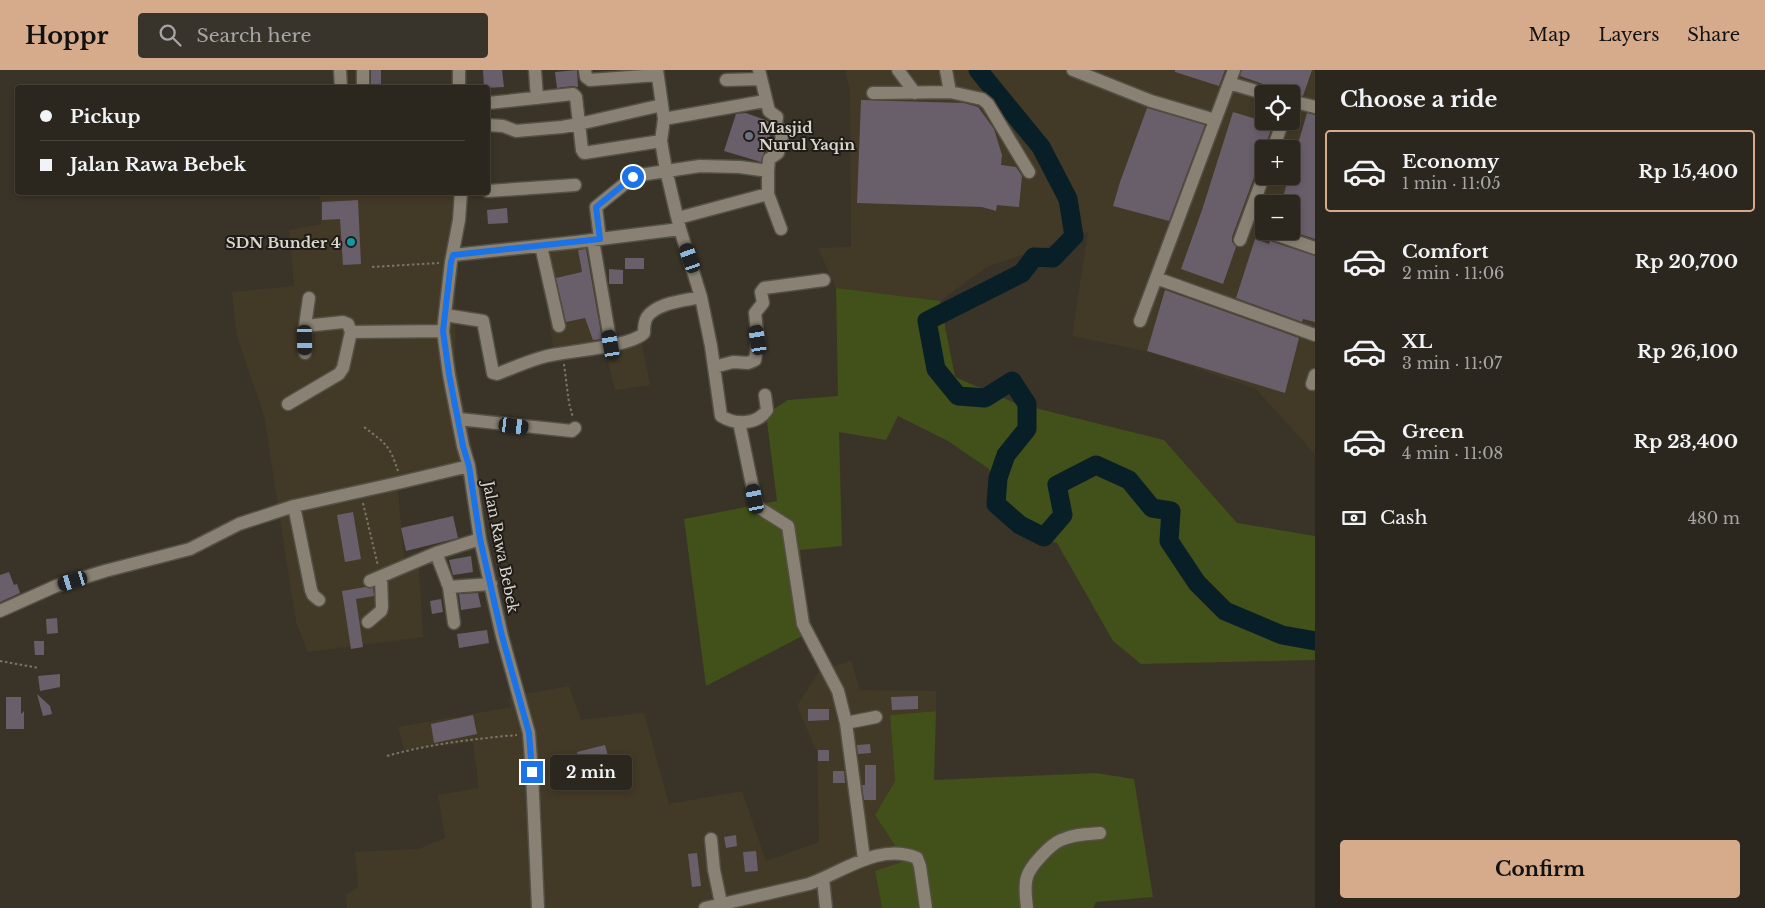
<!DOCTYPE html>
<html lang="en">
<head>
<meta charset="utf-8">
<style>
	body { margin:0; font-family:"Libre Baskerville",serif; background:#38332b; color:#f1f3f6; height:100vh; display:flex; flex-direction:column; font-size:19px; white-space:nowrap }
	* { box-sizing:border-box; margin:0 }
	p { font-size:16px; color:#a6a5a4 }
	.icon { flex:none; width:28px; height:28px; fill:none; stroke:currentColor; stroke-width:2; stroke-linecap:round; stroke-linejoin:round }
	.map { position:relative; flex:1; overflow:hidden }
	.panel { display:flex; flex-direction:column; background:#2c271e; width:450px }
	.panel>* { flex:none }
	.banner { position:absolute; left:15px; top:15px; width:475px; height:110px; border-radius:5px; box-shadow:0 2px 8px #0003,0 0 0 1px #48443c; display:grid; align-content:center; height:110px; padding:0 25px; background:#2c271e }
	.buttons { position:absolute; left:1255px; top:15px; display:grid; gap:10px }
	.buttons a { display:grid; place-items:center; width:45px; height:45px; border-radius:5px; background:#2c271e; box-shadow:0 2px 8px #0003,0 0 0 1px #48443c; font-size:25px }
	.end { position:absolute; width:22px; height:22px; margin:-11px; border:6px solid #1a73e8; background:#fff; box-shadow:0 0 0 2px #fff }
	.from { border-radius:50% }
	.bubble { position:absolute; height:35px; border-radius:5px; background:#2c271e; box-shadow:0 2px 8px #0003,0 0 0 1px #48443c; font-size:16px; font-weight:700; line-height:35px; text-align:center }
	.car { position:absolute; width:15px; height:30px; margin:-15px -8px; border-radius:6px; box-shadow:0 0 4px 1px #0007; background:linear-gradient(#222 24%,#8ab4d8 0 40%,#222 0 76%,#8ab4d8 0 86%,#222 0) }
	.banner b { display:flex; align-items:center; gap:18px; height:48px; font-size:19px }
	.banner b+b { border-top:1px solid #48443c }
	.banner i { width:12px; height:12px; background:#f1f3f6 }
	ul { padding:0; list-style:none }
	li { display:flex; align-items:center; gap:15px; height:82px; margin:0 10px 8px; padding:0 15px; border:2px solid transparent; border-radius:5px }
	li div { flex:1 }
	li b { display:block; font-size:19px }
	li em { font-style:normal; font-weight:700 }
	li.selected { border-color:#d6ab8b }
	li>.icon { width:45px; height:45px; stroke-width:1.5 }
	h2 { padding:0 25px; font-size:22px; line-height:60px }
	.pay { display:flex; align-items:center; gap:12px; height:55px; padding:0 25px; font-size:19px }
	.pay p { margin-inline-start:auto }
	.cta { display:flex; gap:10px; margin-top:auto; padding:10px 25px }
	.cta a { flex:1; height:58px; border-radius:5px; background:#d6ab8b; color:#111; font-size:20px; font-weight:700; line-height:58px; text-align:center }
	header { display:flex; align-items:center; gap:30px; box-sizing:border-box; height:70px; padding:0 25px; background:#d6ab8b; color:#111 }
	header strong { font-size:24px }
	nav { display:flex; gap:28px; margin-inline-start:auto; font-size:18px }
	.search { width:350px; height:45px; background:#38332b; display:flex; align-items:center; gap:12px; box-sizing:border-box; padding:0 18px; border-radius:5px; color:#a6a5a4; font-size:19px }
	main { display:flex; flex:1; min-height:0 }
	.map>svg:first-child { display:block }
	.built { fill:#423926; fill-rule:evenodd }
	.green { fill:#425019 }
	.lines { fill:none; stroke-linecap:round; stroke-linejoin:round }
	.river { stroke:#081f27; stroke-width:19 }
	.building { fill:#695f6b }
	.minor-casing { stroke:#545045; stroke-width:15 }
	.path { stroke:#7a756b; stroke-width:2; stroke-dasharray:2.5 2.5; stroke-linecap:butt }
	.minor { stroke:#898274; stroke-width:12 }
	.route { stroke:#1a73e8; stroke-width:6 }
	.worship-dot { fill:#6b7280; stroke:#1f1c17; stroke-width:2 }
	.culture-dot { fill:#0f9aa8; stroke:#1f1c17; stroke-width:2 }
	.labels { text-anchor:middle; dominant-baseline:central; stroke-width:4; stroke-linejoin:round; paint-order:stroke }
	.poi-label { font-size:15px; font-weight:bold; fill:#d8d4cc; stroke:#1f1c17; text-anchor:start }
	.street-label { font-size:15px; fill:#d8d4cc; stroke:#1f1c17 }
</style>
</head>
<body>
<header>
<strong>Hoppr</strong>
<div class="search"><svg class="icon" aria-label="search" viewBox="0 0 24 24"><circle cx="10" cy="10" r="6"/><path d="M15 15l6 6"/></svg>Search here</div>
<nav><a>Map</a><a>Layers</a><a>Share</a></nav>
</header>
<main>
<div class="map">
<svg width="1315" height="838" viewBox="0 0 1315 838">
	<rect width="100%" height="100%" fill="#3a3428"/>
	<!-- built -->
	<path class="built" d="M845 0H1315V384L1256 319 1150 282 1072 266 1088 162 987 197 940 231 836 218 818 178 851 177 850 20ZM1264 24H1291V51H1264ZM1264 79H1291V106H1264ZM1264 134H1291V161H1264Z
		M320 123H470L456 198 455 289 477 402 398 420 405 498H419L423 567 308 582 296 552 264 345 237 267 232 222 294 216 289 160 321 154Z
		M601 172 618 268 640 264 650 315 615 320 606 282 588 287 555 289 539 183Z
		M851 591 860 620 936 621V641L890 645 895 711 875 745 906 792 875 801 882 838H347L346 825 358 817 355 782 418 779 445 768 438 725 479 718 473 672 404 680 398 657 511 637 509 627 569 616 581 650 644 643 669 734 742 721 766 791 819 772 817 682 797 636 820 600Z"/>
	<!-- green -->
	<path class="green" d="M836 218 940 231 955 307 1015 333 1164 370 1237 453 1315 466V590L1141 594 1113 571 1057 473 1017 461 989 399 948 371 898 346 886 370 839 362 842 476 800 480 808 563 706 616 684 449 777 431 766 344 788 330 838 326Z
		M936 641 934 710 1096 703 1134 709 1153 827 1096 832 1093 838H882L875 801 905 791 875 745 895 711 890 645Z"/>
	<g class="lines">
		<!-- river -->
		<path class="river" d="M978 0 1041 77 1068 129 1074 166 1053 188 1034 187 1022 203 927 251 936 299 958 326 985 328 1012 311 1027 334V359L1006 385 998 408 996 434 1020 455 1044 467 1063 445 1057 415 1096 395 1129 410 1152 438 1171 441 1169 471 1197 513 1225 541 1282 565 1315 571"/>
	</g>
	<!-- building -->
	<path class="building" d="M371 0H381V18H371Z
		M483 0H502L504 17 484 18Z
		M577 0 578 17 572 16 557 18 555 2Z
		M1175 0H1225L1219 16 1175 2Z
		M1242 0H1312L1303 26 1290 23 1240 6Z
		M861 30 964 33 978 37 994 59 1002 85 1001 95 1016 97 1022 106 1019 137 997 135 996 141 982 137 857 133Z
		M1147 38 1205 55 1169 151 1113 136 1120 112Z
		M1233 42 1273 54 1264 79V89L1261 98 1256 102 1232 167V172L1236 177 1223 214 1181 199 1202 140Z
		M746 43 768 51 771 62 761 92 724 81 736 44Z
		M1307 43 1315 45V169L1291 161V134H1281L1289 106H1291V98Z
		M358 130 361 194 343 195 340 149 322 150V132Z
		M507 138 508 153 488 154 487 140Z
		M1255 169 1269 174 1270 171 1315 186V252L1303 249 1302 252 1236 228Z
		M586 179 602 269 593 270 585 248 566 252 556 208 582 202 578 180Z
		M625 188H644V199H625Z
		M609 199 623 200V214H609Z
		M1165 220 1299 268 1285 323 1147 281Z
		M353 442 361 489 345 492 337 445Z
		M453 446 458 468 406 481 401 458Z
		M471 486 473 502 453 505 449 490Z
		M9 502 14 515 17 514 20 523 0 532V505Z
		M365 517 373 518 374 526 356 529 363 577 351 579 342 521Z
		M478 523 481 537 461 540 459 524Z
		M441 529 443 542 432 544 430 531Z
		M57 548 58 563 47 564 46 549Z
		M487 560 489 573 459 578 457 564Z
		M34 571H44V585H35Z
		M60 604V617L40 621 38 606Z
		M37 624 50 636 52 644 43 646Z
		M918 626V639L892 640 891 627Z
		M6 627H21V644L24 641V659H6Z
		M808 639H829V650L808 651Z
		M473 645 477 664 434 673 431 654Z
		M870 674 871 683 858 684 857 675Z
		M605 675 608 686 580 693 577 682Z
		M818 680H829V691H818Z
		M865 695H876V730H864L862 715H865Z
		M833 701H844L845 713H833Z
		M736 765 737 776 726 778 724 767Z
		M756 781 758 801 745 802 743 782Z
		M697 783 701 816 692 817 688 784Z"/>
	<g class="lines">
		<!-- minor casing -->
		<g class="minor-casing">
			<path id="minor" d="M340 0 341 18
				M363 0V18
				M535 0 537 28
				M585 0 586 7 590 10 657 5
				M657 0 664 49 661 71 666 100 680 159 701 227 711 276 721 346C735 355 757 355 767 340L765 325
				M759 0 769 41 777 47 776 53 782 66 778 83 769 89 768 101V124L781 159
				M898 0 915 23
				M1073 0 1151 31 1215 50
				M726 10 761 9
				M1229 13 1266 24
				M459 18V0
				M950 22 982 29 988 34 1029 102
				M873 23 950 22 946 0
				M1291 31 1315 37
				M488 33 573 24 576 27 582 80 584 83 661 71
				M664 49 765 31
				M488 55 503 56 516 61 562 57 579 54 662 35
				M1273 79 1283 51
				M488 121 575 115
				M461 122 459 150 451 192 443 261 449 305 463 376 469 396 480 469 502 566 529 663 532 702 538 838
				M678 148 768 124
				M1266 161 1315 178
				M600 169 596 137 633 107 640 105 700 96 740 97 768 101
				M593 170 611 275
				M1240 170 1264 105
				M541 176 559 256
				M453 185 576 172 680 159
				M1156 208 1315 265
				M445 245 483 251 493 303 497 304C513 298 530 290 547 286 568 281 630 277 644 263 644 258 644 252 647 247 658 232 685 231 701 227
				M1140 251 1234 0
				M305 256 343 252 348 254 351 262
				M305 283V256L309 228
				M714 297 733 292 748 293 755 290 758 270 755 243 763 233 761 222 764 218 824 210
				M1312 314 1315 305
				M288 334 339 304 343 298 351 262 443 261
				M459 349 572 361 575 358
				M739 352 756 434 761 439 788 456 803 554 838 621 846 653
				M294 436 311 520 313 525 319 530
				M436 483 449 517 454 553
				M370 511 436 483 480 469
				M449 517 491 514
				M0 541 56 516 105 501 190 479 239 454 294 436 402 412 469 396
				M368 552 381 541 382 537 381 507
				M711 769 714 800 721 833
				M864 789 846 653 876 647
				M823 809 826 838
				M705 838 809 814C843 802 880 772 917 788L920 796 926 838
				M1027 838C1026 829 1024 816 1027 807 1030 796 1051 774 1061 770 1073 764 1087 764 1100 763"/>
		</g>
		<!-- path -->
		<path class="path" d="M372 197 439 193
			M564 294 569 333 573 348
			M364 357C386 374 389 374 398 401
			M363 433 378 496
			M0 591 39 598
			M387 686C429 674 473 669 517 665"/>
		<!-- minor -->
		<use href="#minor" class="minor"/>
	</g>
	<g class="lines">
		<!-- route -->
		<path class="route" d="M532 702 529 663 502 566 480 469 469 396 463 376 449 304 443 261 451 192 453 185 600 169 596 137 633 107"/>
	</g>
	<!-- markers -->
	<circle class="worship-dot" cx="749" cy="66" r="5"/>
	<circle class="culture-dot" cx="351" cy="172" r="5"/>
	<g class="labels">
		<!-- poi labels -->
		<g class="poi-label">
			<text x="759" y="57">Masjid<tspan x="759" dy="17">Nurul Yaqin</tspan></text>
			<text x="341" y="172" text-anchor="end">SDN Bunder 4</text>
		</g>
		<!-- street labels -->
		<g class="street-label">
			<text transform="translate(501 477) rotate(79)">Jalan Rawa Bebek</text>
		</g>
	</g>
</svg>
<div class="buttons">
<a><svg class="icon" aria-label="locate" viewBox="0 0 24 24"><circle cx="12" cy="12" r="6"/><path d="M12 2v4M12 18v4M2 12h4M18 12h4"/></svg></a>
<a>+</a>
<a>−</a>
</div>
<i class="end from" style="left:633px;top:107px"></i>
<i class="end" style="left:532px;top:702px"></i>
<div class="bubble" style="left:550px;top:685px;width:82px">2 min</div>
<i class="car" style="left:690px;top:188px;rotate:341deg"></i>
<i class="car" style="left:305px;top:270px;rotate:179deg"></i>
<i class="car" style="left:758px;top:270px;rotate:351deg"></i>
<i class="car" style="left:611px;top:275px;rotate:350deg"></i>
<i class="car" style="left:514px;top:356px;rotate:97deg"></i>
<i class="car" style="left:755px;top:429px;rotate:349deg"></i>
<i class="car" style="left:73px;top:511px;rotate:253deg"></i>
<div class="banner">
<b><i class="from"></i>Pickup</b>
<b><i></i>Jalan Rawa Bebek</b>
</div>
</div>
<section class="panel">
<h2>Choose a ride</h2>
<ul>
<li class="selected"><svg class="icon" aria-label="car" viewBox="0 0 24 24"><path d="M5 17H2v-5l4-1 3-4h7l3 4 3 1v5h-3M9 17h6M6 11h13"/><circle cx="7" cy="17" r="2"/><circle cx="17" cy="17" r="2"/></svg><div><b>Economy</b><p>1 min · 11:05</p></div><em>Rp 15,400</em></li>
<li><svg class="icon" aria-label="car" viewBox="0 0 24 24"><path d="M5 17H2v-5l4-1 3-4h7l3 4 3 1v5h-3M9 17h6M6 11h13"/><circle cx="7" cy="17" r="2"/><circle cx="17" cy="17" r="2"/></svg><div><b>Comfort</b><p>2 min · 11:06</p></div><em>Rp 20,700</em></li>
<li><svg class="icon" aria-label="car" viewBox="0 0 24 24"><path d="M5 17H2v-5l4-1 3-4h7l3 4 3 1v5h-3M9 17h6M6 11h13"/><circle cx="7" cy="17" r="2"/><circle cx="17" cy="17" r="2"/></svg><div><b>XL</b><p>3 min · 11:07</p></div><em>Rp 26,100</em></li>
<li><svg class="icon" aria-label="car" viewBox="0 0 24 24"><path d="M5 17H2v-5l4-1 3-4h7l3 4 3 1v5h-3M9 17h6M6 11h13"/><circle cx="7" cy="17" r="2"/><circle cx="17" cy="17" r="2"/></svg><div><b>Green</b><p>4 min · 11:08</p></div><em>Rp 23,400</em></li>
</ul>
<div class="pay"><svg class="icon" aria-label="cash" viewBox="0 0 24 24"><path d="M3 7h18v10H3z"/><circle cx="12" cy="12" r="2"/></svg>Cash<p>480 m</p></div>
<div class="cta"><a>Confirm</a></div>
</section>
</main>
</body>
</html>
